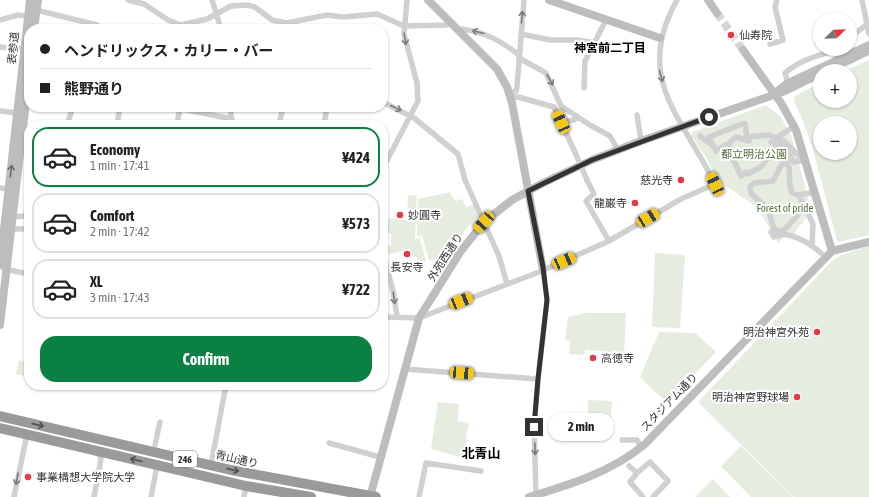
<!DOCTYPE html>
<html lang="en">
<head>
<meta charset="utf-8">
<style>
	body { margin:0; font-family:"Asap Condensed","Noto Sans JP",sans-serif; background:#f6f6f6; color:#202124; height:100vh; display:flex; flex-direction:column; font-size:15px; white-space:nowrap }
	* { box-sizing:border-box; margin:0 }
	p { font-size:13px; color:#757577 }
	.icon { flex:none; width:22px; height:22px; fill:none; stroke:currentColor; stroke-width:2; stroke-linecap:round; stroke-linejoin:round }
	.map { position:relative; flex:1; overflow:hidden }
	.panel { position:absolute; left:24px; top:120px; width:364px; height:270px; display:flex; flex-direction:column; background:#fff; border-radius:16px; box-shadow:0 1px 3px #0004 }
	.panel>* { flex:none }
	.banner { position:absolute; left:24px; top:24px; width:364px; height:88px; border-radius:16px; box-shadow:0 1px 3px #0004; display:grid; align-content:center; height:88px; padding:0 16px; background:#fff }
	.needle { width:26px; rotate:67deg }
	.fabs { position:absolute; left:813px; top:12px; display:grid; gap:8px }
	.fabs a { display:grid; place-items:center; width:44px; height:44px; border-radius:50%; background:#fff; box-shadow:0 1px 3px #0004; font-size:20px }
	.end { position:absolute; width:18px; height:18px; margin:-9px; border:5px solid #333; background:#fff; box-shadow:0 0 0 2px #fff }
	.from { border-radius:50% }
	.bubble { position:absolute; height:28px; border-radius:14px; background:#fff; box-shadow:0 1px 3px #0004; font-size:13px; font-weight:700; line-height:28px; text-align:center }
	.car { position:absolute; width:12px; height:24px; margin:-12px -6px; border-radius:5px; box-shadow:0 0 3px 1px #0007; background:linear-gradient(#f5c518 24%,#345 0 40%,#f5c518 0 76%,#345 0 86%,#f5c518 0) }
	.banner b { display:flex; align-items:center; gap:14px; height:38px; font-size:15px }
	.banner b+b { border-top:1px solid #e0e0e0 }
	.banner i { width:10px; height:10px; background:#202124 }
	ul { padding:7px 0 0; list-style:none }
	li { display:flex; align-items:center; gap:12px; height:60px; margin:0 8px 6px; padding:0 8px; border:2px solid #e0e0e0; border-radius:16px }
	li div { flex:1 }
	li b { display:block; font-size:15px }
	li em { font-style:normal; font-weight:700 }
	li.selected { border-color:#0b8043 }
	li>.icon { width:36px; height:36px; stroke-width:1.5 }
	.action { display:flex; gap:8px; margin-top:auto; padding:8px 16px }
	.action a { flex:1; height:46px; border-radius:16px; background:#0b8043; color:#fff; font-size:16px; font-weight:700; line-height:46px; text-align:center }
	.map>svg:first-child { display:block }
	.green { fill:#e6ecdf; fill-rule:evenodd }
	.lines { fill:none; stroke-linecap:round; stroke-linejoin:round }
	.secondary-tunnel { stroke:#d6d6d6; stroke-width:8; stroke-dasharray:8 4; stroke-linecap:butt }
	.street { stroke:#d0d0d0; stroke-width:5.5 }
	.secondary { stroke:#bdbdbd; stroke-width:8 }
	.highway { stroke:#9a9a9a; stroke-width:10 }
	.street-bridge { stroke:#d0d0d0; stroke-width:5.5 }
	.oneway { stroke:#7a7a7a }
	.oneway2 { stroke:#6a6a6a }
	.oneway3 { stroke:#525252 }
	.route { stroke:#333; stroke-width:5 }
	.poi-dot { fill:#e63946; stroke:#fff; stroke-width:1.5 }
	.labels { text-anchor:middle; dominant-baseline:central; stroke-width:4; stroke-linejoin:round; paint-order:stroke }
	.shield { fill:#fff; stroke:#707070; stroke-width:1 }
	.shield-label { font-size:10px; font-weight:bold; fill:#333 }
	.poi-label { font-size:11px; fill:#333; stroke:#fff; text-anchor:start }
	.street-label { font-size:11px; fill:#333; stroke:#fff }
	.park-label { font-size:11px; fill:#56703f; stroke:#fff }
	.neighbourhood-label { font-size:12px; font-weight:bold; fill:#000; stroke:#fff }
	.quarter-label { font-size:13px; font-weight:bold; fill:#000; stroke:#fff }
</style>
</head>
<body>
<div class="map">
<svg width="869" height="497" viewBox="0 0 869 497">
	<rect width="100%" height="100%" fill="#fff"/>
	<!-- green -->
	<path class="green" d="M869 60V235L838 242C823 195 816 145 794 101L795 96 820 83V101H850V71H845ZM820 123H850V153H820Z
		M766 105 781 117 792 138 811 209 788 232 808 213C806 222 798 225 794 235H786L778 243 757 207 717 180 706 157 691 135 692 132Z
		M450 192 455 201 462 199 466 207 475 204 479 215 468 226 448 255 429 261 422 235 417 237 418 199Z
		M408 195 417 196 415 239 420 238 426 261 418 263 416 256 413 257 410 249 386 255 384 247 403 242 391 245V233H383V218L407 220Z
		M869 246V497H794L698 402 832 261 841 255Z
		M655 253 685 255 680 328 652 327Z
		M586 313H626L624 355 603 353V351L585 350 584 355 569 354 570 341 565 340 568 317Z
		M659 332 695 333 716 352 667 403 640 377Z
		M19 360 29 363V377L16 374Z
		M588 400 612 401 610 434 587 433Z
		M438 402 459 404 458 421 469 423 466 436 467 437 464 458 431 449Z
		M741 446 793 497H751L721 466Z
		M713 479 730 497H695Z"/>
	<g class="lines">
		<!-- secondary-tunnel -->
		<path class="secondary-tunnel" d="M717 13 743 50"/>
		<!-- street -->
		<path class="street" d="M128 0 144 4 168 20 181 25 207 19 231 6 247 5 255 7 272 20 287 23 327 15 343 17 377 14 404 26 447 25 450 23
			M212 0 221 29
			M862 0 869 34
			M36 10 97 25 96 29
			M0 20 18 15 28 16
			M459 31 462 29C485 32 501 41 519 55
			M521 34 550 40H578L595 43
			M850 38 868 23
			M770 44 783 40 775 7 777 0
			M0 47 24 49
			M519 58 546 73 561 106 590 125 610 136 618 150
			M788 83 785 73C800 60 816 56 834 51L837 49
			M584 88 585 61 606 20
			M510 94 516 91 517 87 524 0
			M511 98 518 97 554 107 574 150
			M383 102 414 118 458 154 465 180 499 256 507 284
			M172 107 232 119
			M231 107V125
			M0 111 17 113
			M637 115 641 141
			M561 122 574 120 577 116
			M742 124H745L747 137 769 135 774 138 778 137 780 139 762 166 748 174 746 172 741 176 727 146 725 145 716 151 709 137Z
			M67 125 73 107
			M117 125 120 107
			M177 125 180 107
			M279 125 283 107
			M324 125 327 107
			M700 136 711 144
			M771 142 790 129
			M777 142 784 141 800 157
			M776 148 783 145 791 154 787 164
			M730 149 729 143 736 137 749 141
			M789 159 791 158 793 162 801 161
			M383 168 418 101 417 83 404 34 407 0
			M587 180 594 194 586 201 609 241
			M0 188 9 189
			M798 195C809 209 793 220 784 230L777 231C770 226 772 215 767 208 761 200 750 198 750 187L754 183 773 181 782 164 785 163 789 167 790 186 792 193 798 195 810 193
			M802 201 813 224 812 246
			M13 217 25 216 29 204
			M11 229H29
			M774 229 771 232 774 237 783 234V231
			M783 234C799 237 808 242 821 253
			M383 252 393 291 397 316
			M4 269 29 274
			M383 317 419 318 539 272 609 241 681 199 715 184C682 116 633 79 677 0
			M405 369 538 379
			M622 440H637L641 447
			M329 443 380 457
			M155 445 160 422
			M211 465 226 385
			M629 466 637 473 630 482 643 497
			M637 473 650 462 668 481 653 497
			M536 495 534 427 538 379 547 300 543 270
			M14 497 27 434
			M94 497 101 459 98 451
			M151 497 156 471
			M244 497 246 486
			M419 497 426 463 481 471"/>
		<!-- secondary -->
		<path class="secondary" d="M428 0 497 69 507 87 512 103 543 270
			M549 0 660 38
			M708 0 717 13
			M34 29 38 0
			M743 50 781 103 796 130 832 251
			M827 71 868 51
			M775 93 788 83 869 45
			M0 265 30 0
			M0 325 29 76
			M370 497 419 318 461 251 484 222 512 200 545 182 592 160 641 141 785 91 820 74
			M529 497C569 485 612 472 645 444L832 251 869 242"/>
		<!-- highway -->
		<path class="highway" d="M0 416 231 470 376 497
			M0 428 246 486 311 497"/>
		<!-- street-bridge -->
		<path class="street-bridge" d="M574 150 587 180"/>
	</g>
	<!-- one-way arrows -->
	<defs><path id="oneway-shaft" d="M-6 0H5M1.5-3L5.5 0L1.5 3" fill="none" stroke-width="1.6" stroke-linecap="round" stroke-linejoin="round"/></defs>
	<g class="oneway">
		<use href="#oneway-shaft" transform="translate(522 17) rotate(-85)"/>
		<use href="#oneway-shaft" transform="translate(478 32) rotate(-165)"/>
		<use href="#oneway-shaft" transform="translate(405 39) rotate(81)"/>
		<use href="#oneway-shaft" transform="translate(661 76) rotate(75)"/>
		<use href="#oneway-shaft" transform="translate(550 80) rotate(61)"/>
		<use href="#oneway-shaft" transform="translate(396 108) rotate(25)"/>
		<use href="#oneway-shaft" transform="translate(394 298) rotate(82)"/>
		<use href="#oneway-shaft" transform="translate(535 449) rotate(88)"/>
		<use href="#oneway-shaft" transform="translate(17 479) rotate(101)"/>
	</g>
	<use class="oneway2" href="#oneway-shaft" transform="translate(11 171) rotate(-83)"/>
	<g class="oneway3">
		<use href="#oneway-shaft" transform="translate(38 425) rotate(13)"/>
		<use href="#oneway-shaft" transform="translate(136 460) rotate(-167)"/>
		<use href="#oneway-shaft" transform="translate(233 470) rotate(13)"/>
	</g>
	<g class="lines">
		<!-- route -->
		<path class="route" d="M534 427 538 379 547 300 543 267 528 191 592 160 709 117"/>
	</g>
	<!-- markers -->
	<g class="poi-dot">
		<circle cx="731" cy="35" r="4"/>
		<circle cx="681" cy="180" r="4"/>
		<circle cx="635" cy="203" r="4"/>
		<circle cx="400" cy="215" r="4"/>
		<circle cx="407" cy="254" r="4"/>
		<circle cx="817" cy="332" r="4"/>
		<circle cx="593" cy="358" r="4"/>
		<circle cx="797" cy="397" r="4"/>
		<circle cx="28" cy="477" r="4"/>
	</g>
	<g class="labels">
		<!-- shield labels -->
		<rect class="shield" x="173" y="451" width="24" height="16" rx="3"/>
		<g class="shield-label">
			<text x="185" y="459">246</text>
		</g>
		<!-- poi labels -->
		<g class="poi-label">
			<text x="739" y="35">仙寿院</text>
			<text x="673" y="180" text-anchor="end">慈光寺</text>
			<text x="627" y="203" text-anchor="end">龍巌寺</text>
			<text x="408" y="215">妙圓寺</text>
			<text x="407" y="267" text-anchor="middle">長安寺</text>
			<text x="809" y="332" text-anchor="end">明治神宮外苑</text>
			<text x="601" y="358">高徳寺</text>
			<text x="789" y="397" text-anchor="end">明治神宮野球場</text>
			<text x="36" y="477">事業構想大学院大学</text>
		</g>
		<!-- street labels -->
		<g class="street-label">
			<text transform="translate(13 48) rotate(-84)">表参道</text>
			<text transform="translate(445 257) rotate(-57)">外苑西通り</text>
			<text transform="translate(669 402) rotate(-46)">スタジアム通り</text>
			<text transform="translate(237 459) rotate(13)">青山通り</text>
		</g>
		<!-- park labels -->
		<g class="park-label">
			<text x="754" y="154">都立明治公園</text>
			<text x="785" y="208">Forest of pride</text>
		</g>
		<!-- neighbourhood labels -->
		<g class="neighbourhood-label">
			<text x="610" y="48">神宮前二丁目</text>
		</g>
		<!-- quarter labels -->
		<g class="quarter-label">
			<text x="481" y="453">北青山</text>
		</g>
	</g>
</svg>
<div class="fabs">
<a><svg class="needle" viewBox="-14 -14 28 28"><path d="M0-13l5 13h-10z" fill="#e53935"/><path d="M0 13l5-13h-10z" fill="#757577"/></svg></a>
<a>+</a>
<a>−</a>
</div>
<i class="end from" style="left:709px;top:117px"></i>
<i class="end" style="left:534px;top:427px"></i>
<div class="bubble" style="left:548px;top:413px;width:66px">2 min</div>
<i class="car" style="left:561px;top:122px;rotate:336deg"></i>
<i class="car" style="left:715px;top:184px;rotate:335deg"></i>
<i class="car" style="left:648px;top:218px;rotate:59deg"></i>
<i class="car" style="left:484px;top:222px;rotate:222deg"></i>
<i class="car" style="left:564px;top:261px;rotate:67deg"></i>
<i class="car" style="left:461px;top:301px;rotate:68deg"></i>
<i class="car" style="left:462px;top:373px;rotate:94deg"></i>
<div class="banner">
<b><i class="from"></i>ヘンドリックス・カリー・バー</b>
<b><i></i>熊野通り</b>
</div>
<section class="panel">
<ul>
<li class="selected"><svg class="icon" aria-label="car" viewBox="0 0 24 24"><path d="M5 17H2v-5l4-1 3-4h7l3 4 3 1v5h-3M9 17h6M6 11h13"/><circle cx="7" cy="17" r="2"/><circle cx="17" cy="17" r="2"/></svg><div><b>Economy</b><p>1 min · 17:41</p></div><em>¥424</em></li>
<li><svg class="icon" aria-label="car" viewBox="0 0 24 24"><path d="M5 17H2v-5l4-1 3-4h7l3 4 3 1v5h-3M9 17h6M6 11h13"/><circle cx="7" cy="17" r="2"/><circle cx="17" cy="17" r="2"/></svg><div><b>Comfort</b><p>2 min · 17:42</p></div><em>¥573</em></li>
<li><svg class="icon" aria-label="car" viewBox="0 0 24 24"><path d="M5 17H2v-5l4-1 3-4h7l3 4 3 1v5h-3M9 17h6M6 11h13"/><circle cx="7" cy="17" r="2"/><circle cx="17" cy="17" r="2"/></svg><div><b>XL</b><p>3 min · 17:43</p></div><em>¥722</em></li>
</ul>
<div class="action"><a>Confirm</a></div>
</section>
</div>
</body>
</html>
